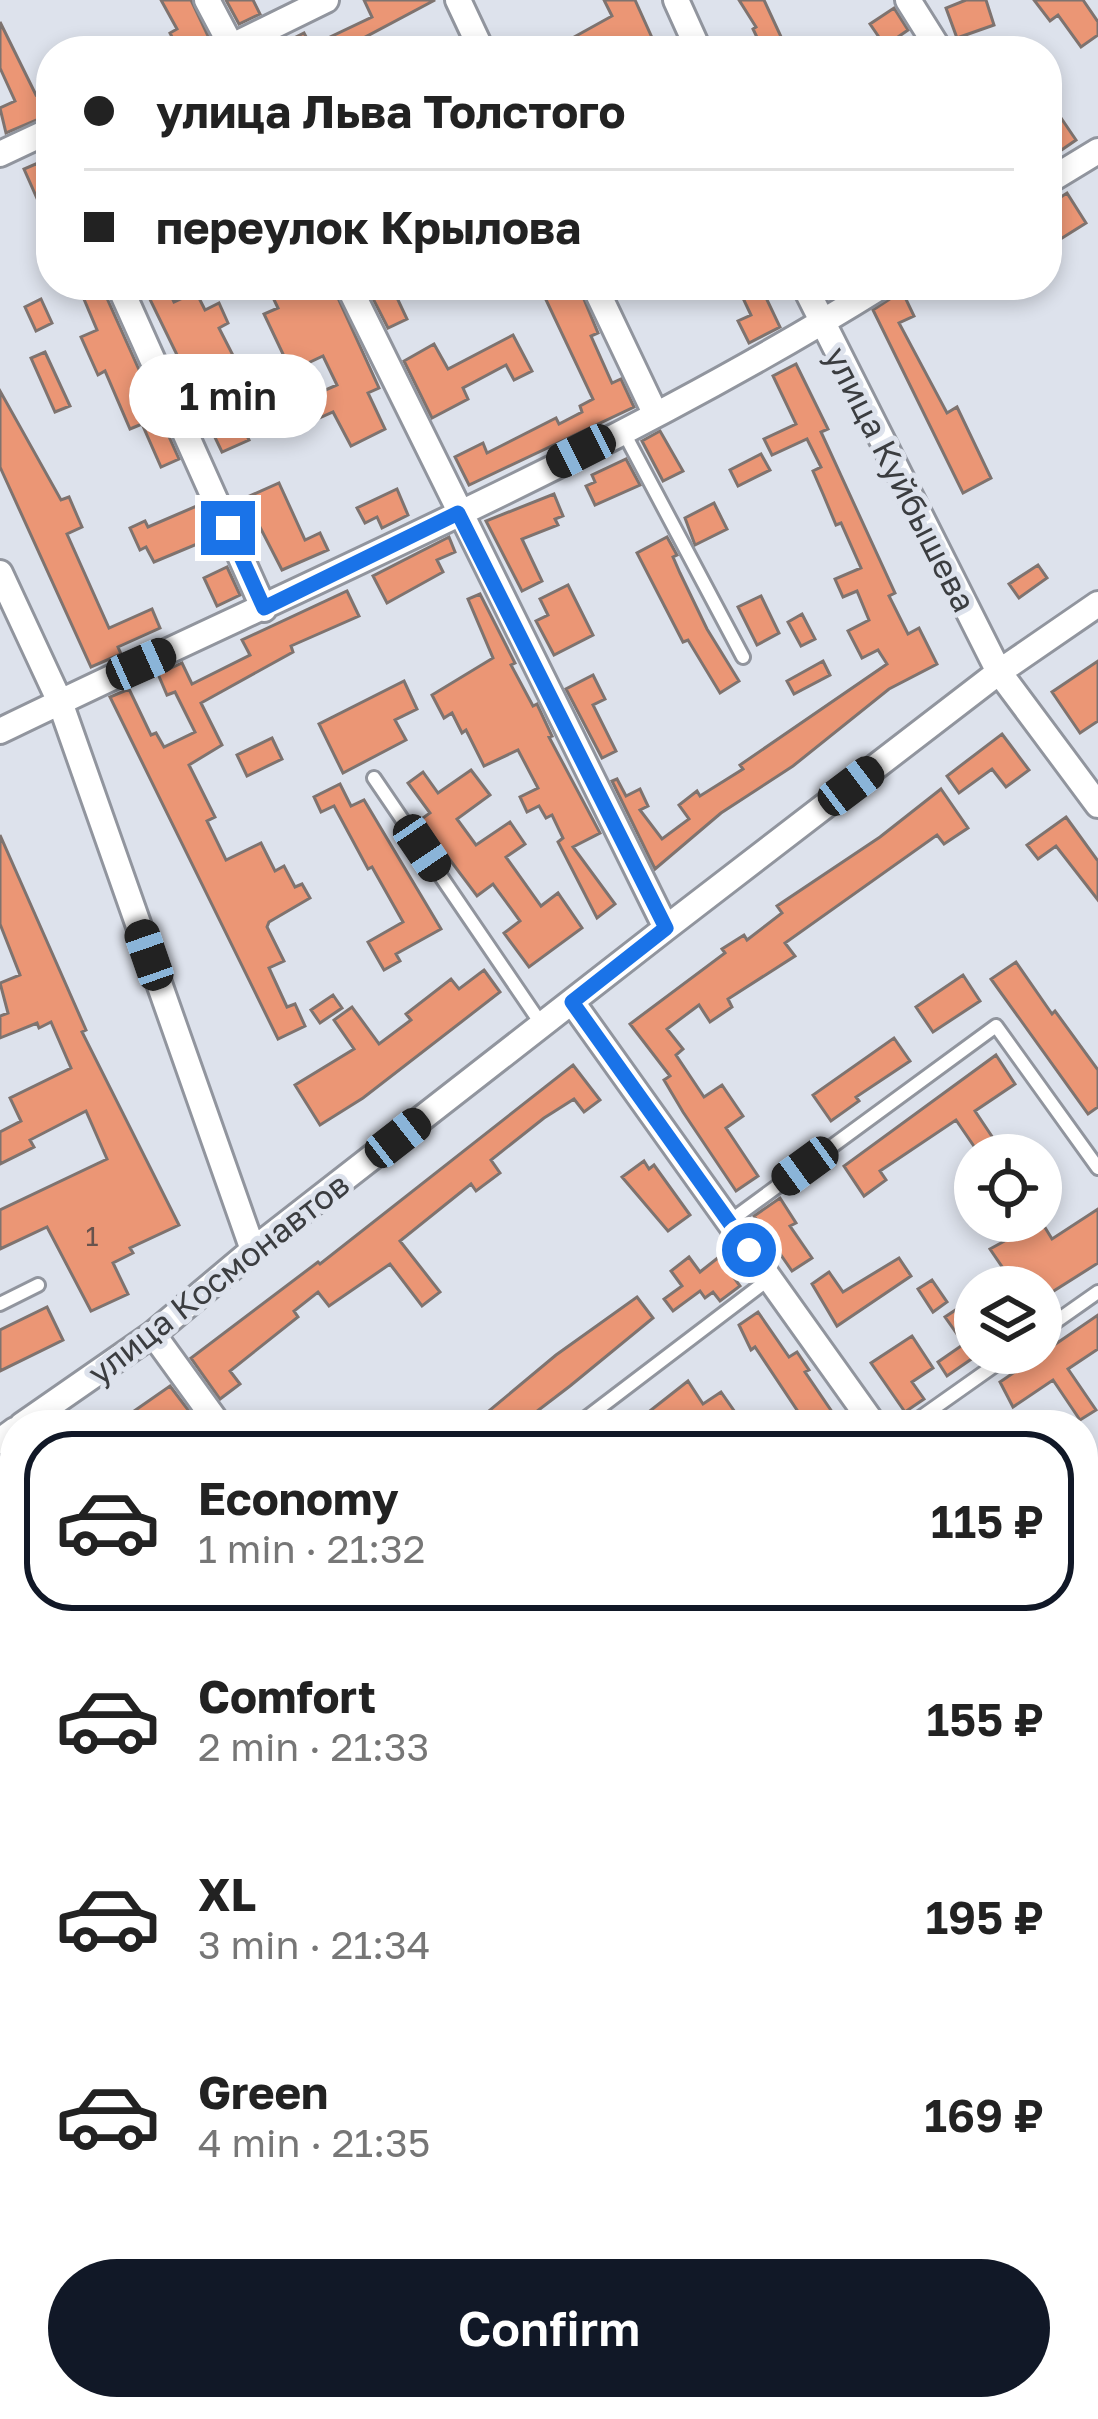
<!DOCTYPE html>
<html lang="en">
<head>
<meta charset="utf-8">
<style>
	body { margin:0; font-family:"Golos Text",sans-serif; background:#f2f2f2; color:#222; height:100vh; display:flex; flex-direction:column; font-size:45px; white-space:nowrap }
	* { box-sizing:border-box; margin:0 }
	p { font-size:39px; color:#767676 }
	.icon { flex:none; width:66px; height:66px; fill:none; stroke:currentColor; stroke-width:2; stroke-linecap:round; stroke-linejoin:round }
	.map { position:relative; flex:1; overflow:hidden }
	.panel { position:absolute; left:0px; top:1410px; width:1098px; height:1011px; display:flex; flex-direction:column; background:#fff; border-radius:48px 48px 0 0; box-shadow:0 6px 18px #0003 }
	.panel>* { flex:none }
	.top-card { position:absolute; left:36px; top:36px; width:1026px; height:264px; border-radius:48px; box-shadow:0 6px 18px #0003; display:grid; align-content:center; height:264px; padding:0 48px; background:#fff }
	.controls { position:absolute; left:954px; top:1134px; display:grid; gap:24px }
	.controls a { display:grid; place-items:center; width:108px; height:108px; border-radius:50%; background:#fff; box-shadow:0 6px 18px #0003; font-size:60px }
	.end { position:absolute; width:54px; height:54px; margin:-27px; border:15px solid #1a73e8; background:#fff; box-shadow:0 0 0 6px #fff }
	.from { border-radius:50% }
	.bubble { position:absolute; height:84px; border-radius:42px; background:#fff; box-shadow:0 6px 18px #0003; font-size:39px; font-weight:600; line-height:84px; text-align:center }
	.car { position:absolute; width:36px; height:72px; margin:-36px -18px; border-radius:15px; box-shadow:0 0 9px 3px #0007; background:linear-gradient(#222 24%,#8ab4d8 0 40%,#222 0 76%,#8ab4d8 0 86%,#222 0) }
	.top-card b { display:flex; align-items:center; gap:42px; height:114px; font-size:45px }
	.top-card b+b { border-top:3px solid #e0e0e0 }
	.top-card i { width:30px; height:30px; background:#222 }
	ul { padding:21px 0 0; list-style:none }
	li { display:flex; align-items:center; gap:36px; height:180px; margin:0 24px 18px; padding:0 24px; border:6px solid transparent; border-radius:48px }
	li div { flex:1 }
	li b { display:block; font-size:45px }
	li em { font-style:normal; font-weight:600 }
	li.selected { border-color:#111827 }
	li>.icon { width:108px; height:108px; stroke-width:1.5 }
	.button { display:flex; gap:24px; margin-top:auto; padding:24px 48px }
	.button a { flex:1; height:138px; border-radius:72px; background:#111827; color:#fff; font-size:48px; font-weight:600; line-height:138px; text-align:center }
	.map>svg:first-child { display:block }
	.building { fill:#eb9675; stroke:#7e736f; stroke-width:3 }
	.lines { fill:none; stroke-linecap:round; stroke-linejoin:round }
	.lane-casing { stroke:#91959e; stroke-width:18 }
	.street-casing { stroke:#91959e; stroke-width:30 }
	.secondary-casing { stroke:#91959e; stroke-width:39 }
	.lane { stroke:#fff; stroke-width:12 }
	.street { stroke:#fff; stroke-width:24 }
	.secondary { stroke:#fff; stroke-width:33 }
	.route { stroke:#1a73e8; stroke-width:15 }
	.labels { text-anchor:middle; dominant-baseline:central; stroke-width:10; stroke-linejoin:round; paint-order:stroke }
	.number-label { font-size:27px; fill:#67534d }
	.street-label { font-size:33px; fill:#3b3d40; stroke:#dde2ec }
</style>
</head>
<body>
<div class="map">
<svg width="1098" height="2419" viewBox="0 0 1098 2419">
	<rect width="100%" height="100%" fill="#dde2ec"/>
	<!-- building -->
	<path class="building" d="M161 0H191L210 40 206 51H179L170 33 177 29Z
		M226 0H253L260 14 239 24Z
		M364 0H435L358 41 363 51H268L304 33 311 46 372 17Z
		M604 0H635L658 51H549L612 16Z
		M739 0H764L783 41 763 50 753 29 756 27Z
		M966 0H986L994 25 957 38 946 8Z
		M1034 0H1083L1098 22V35L1081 47 1058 15 1050 21Z
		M894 8 908 30 885 46 870 24Z
		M0 22 36 95 51 88V114L6 133 0 108 15 101 0 68Z
		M1059 115 1076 140 1047 160V123Z
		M38 163 51 190V230L24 169Z
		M1067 193 1086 223 1059 240 1047 221V206Z
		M78 285H101L179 459 161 467 142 424 130 429 105 371 98 375 81 337 97 330Z
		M143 285H166L174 302 196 292 205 310 219 303 228 323 219 328 241 371 196 394Z
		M267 285H332L379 388 368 393 385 429 351 446 333 412 317 419 307 398 337 385 323 356 291 371 264 314 278 308Z
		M366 285H391L407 319 388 328Z
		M539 285H578L598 333 591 336 612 383 621 379 634 407 469 485 455 457 483 443 487 453 556 418 559 424 582 412 580 406 593 399Z
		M760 285 780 327 749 343 738 321 751 315 741 294Z
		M902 291 914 316 899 323 947 413 957 407 991 478 963 493 873 310Z
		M41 299 52 323 36 331 25 307Z
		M513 335 532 371 514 380 506 365 463 388 468 399 432 418 404 361 434 344 448 369Z
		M45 352 70 406 55 412 31 358Z
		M796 364 828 429 821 432 895 593 889 596 908 634 919 628 937 664 889 689 793 766 721 813 655 869 612 781 617 779 626 796 640 789 648 806 640 810 662 839 689 819 679 805 697 791 700 796 743 769 740 765 887 664 878 650 862 658 848 631 869 620 857 591 843 597 835 579 861 568 841 523 836 525 823 494 813 471 821 467 807 439 772 455 764 439 796 424 773 376Z
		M0 391 61 500 69 497 82 527 67 534 109 628 152 609 160 628 118 647 121 654 91 667 0 467Z
		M236 412 249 440 222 452 209 425Z
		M660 431 683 471 663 481 642 441Z
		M761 454 770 470 738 486 730 470Z
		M626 459 640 485 595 505 586 486 595 482 592 475Z
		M279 483 305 540 320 533 328 550 282 570 245 498Z
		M397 489 408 515 382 528 377 517 365 523 357 508Z
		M554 494 563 516 555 519 558 525 522 539 542 581 522 591 486 521Z
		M714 503 727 529 695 545 685 518Z
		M199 505 214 537 154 562 146 547 140 550 130 528 145 521 148 527Z
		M449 537 455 552 437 560 443 572 387 603 373 576Z
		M667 537 677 555 673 557 680 573 707 629 739 681 720 693 688 640 683 642 637 553Z
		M1038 565 1047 578 1019 598 1009 584Z
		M227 567 240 595 217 606 204 578Z
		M568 585 593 635 554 655 536 621 548 615 540 599Z
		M347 591 359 616 291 646 293 652 201 703 222 745 189 765 215 817 207 821 226 860 261 843 275 871 284 866 295 887 302 884 310 898 269 922 267 927 284 961 269 968 287 1007 295 1004 305 1026 278 1039 110 697 129 689 151 735 156 733 164 747 195 732 175 692 167 695 158 674 182 663 192 684 250 655 242 640Z
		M480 594 515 663 511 665 533 706 537 704 552 736 549 737 600 833 573 847 615 904 597 918 558 842 563 838 552 815 546 818 539 806 527 812 520 797 538 788 518 750 484 766 466 730 462 733 452 713 444 718 432 695 493 658 468 599Z
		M761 596 779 633 757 645 738 607Z
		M802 614 815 639 801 646 788 622Z
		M823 661 830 675 794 694 787 681Z
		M1098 661V721L1080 733 1052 692Z
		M593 675 605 699 593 705 616 751 602 758 566 689Z
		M404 681 417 709 395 720 406 740 343 773 319 724Z
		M1002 734 1029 770 1006 787 992 769 959 793 947 776Z
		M272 738 282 759 247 776 237 755Z
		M471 770 490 795 457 819 476 845 510 822 525 844 506 857 541 906 558 893 582 928 529 967 504 933 520 921 493 884 477 896 420 820 430 813 408 783 423 772 438 793Z
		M340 784 351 806 364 800 441 929 396 954 400 961 384 970 368 942 403 922 372 867 368 869 334 806 321 812 314 797Z
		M941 789 968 828 944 844 937 835 785 943 795 956 728 999 732 1007 710 1022 699 1005 667 1029 683 1049 676 1055 704 1097 722 1085 743 1116 726 1128 758 1176 736 1191 683 1112 664 1080 670 1076 630 1024 725 953 722 949 744 935 747 940 782 913 777 906 880 837Z
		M1066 817 1098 861V900L1056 846 1038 859 1027 845Z
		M0 835 86 1030 82 1032 179 1225 130 1248 133 1253 113 1263 128 1294 91 1311 47 1227 0 1249V1210L107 1159 86 1111 30 1140 34 1147 0 1164V1132L21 1121 10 1098 71 1068 51 1022 39 1028 37 1023 0 1038V1016L8 1013 0 983 20 975 0 924Z
		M1016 962 1052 1014 1055 1011 1098 1070V1107L1088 1114 991 979Z
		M484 970 500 992 363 1098 320 1125 295 1085 354 1049 334 1020 352 1007 379 1044 411 1020 406 1014 451 979 459 989Z
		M963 975 980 1001 933 1032 916 1007Z
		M333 995 342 1008 320 1023 311 1010Z
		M894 1038 910 1061 856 1097 859 1101 831 1121 813 1095Z
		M996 1055 1015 1084 975 1111 997 1144 980 1155 956 1120 880 1171 886 1180 864 1196 844 1166Z
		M573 1065 600 1100 584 1112 574 1099 544 1118 491 1160 500 1173 476 1191 471 1184 400 1241 440 1292 422 1306 390 1264 329 1306 318 1292 294 1311 298 1317 230 1371 240 1384 220 1399 191 1358 318 1262 320 1264Z
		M644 1161 649 1169 654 1165 690 1215 668 1231 622 1177Z
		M780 1198 796 1223 790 1226 812 1258 792 1271 754 1216Z
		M1098 1209V1263L1041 1299V1287H988L1007 1274 990 1249 1041 1221 1052 1239Z
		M689 1257 700 1272 719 1257 740 1286 720 1301 713 1292 705 1298 700 1291 673 1311 664 1299 682 1286 671 1271Z
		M899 1258 911 1276 837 1326 812 1284 829 1272 843 1292Z
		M932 1280 947 1302 933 1312 918 1289Z
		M637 1297 653 1318 570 1386 519 1425H472L556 1355Z
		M975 1297V1360L973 1358 947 1376 938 1362 964 1344 945 1317Z
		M47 1307 63 1340 0 1371V1330Z
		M758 1312 789 1357 797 1352 809 1370 805 1372 841 1425H807L755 1347 751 1350 739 1325Z
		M1098 1315V1349L1068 1369 1096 1410 1080 1420 1053 1380 1013 1407 1000 1382Z
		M912 1336 933 1368 912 1382 924 1399 905 1412 871 1363Z
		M688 1381 703 1404 721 1392 744 1425H632Z
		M170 1386 195 1419 188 1425H114Z"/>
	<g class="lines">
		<!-- lane casing -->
		<g class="lane-casing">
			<path id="lane" d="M623 431 743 657
				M374 778 542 1025
				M730 1221 996 1026 1098 1168
				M0 1304 38 1285
				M1041 1332 1098 1292
				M577 1425 769 1279
				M910 1425 1012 1353
				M1083 2118 1098 2140
				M1083 2176 1098 2165
				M0 2243 15 2234
				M1083 2303 1098 2325
				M10 2419 62 2406"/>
		</g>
		<!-- street casing -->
		<g class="street-casing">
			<path id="street" d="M207 0 234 51
				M458 0 482 51
				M676 0 699 51
				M908 0 940 51
				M222 51 326 0
				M0 154 51 130
				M1047 182 1098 151
				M119 285 264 609
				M348 285 666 928
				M594 285 655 413
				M804 285 999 672 1098 805
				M0 573 60 702 253 1250
				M0 731C296 587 603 460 883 285
				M572 1002 874 1425
				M153 1334 219 1425
				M22 1425 153 1334 253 1250 666 928 999 672 1098 604
				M0 1441 15 1430
				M1083 1689 1098 1678
				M1083 1709 1098 1729
				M933 2406 942 2419
				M1088 2419 1098 2411"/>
		</g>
		<!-- secondary casing -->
		<g class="secondary-casing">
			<path id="secondary" d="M0 1869 15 1900
				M270 2406 278 2419"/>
		</g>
		<!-- lane -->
		<use href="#lane" class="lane"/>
		<!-- street -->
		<use href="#street" class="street"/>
		<!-- secondary -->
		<use href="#secondary" class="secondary"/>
	</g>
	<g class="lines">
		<!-- route -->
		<path class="route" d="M228 528 264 608 458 513 666 928 572 1002 749 1250"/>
	</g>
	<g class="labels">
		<!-- number labels -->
		<g class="number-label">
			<text x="92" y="1236">1</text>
		</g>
		<!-- street labels -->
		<g class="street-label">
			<text transform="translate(901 479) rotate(63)">улица Куйбышева</text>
			<text transform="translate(218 1278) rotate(-38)">улица Космонавтов</text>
		</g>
	</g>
</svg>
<div class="controls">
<a><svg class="icon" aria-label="locate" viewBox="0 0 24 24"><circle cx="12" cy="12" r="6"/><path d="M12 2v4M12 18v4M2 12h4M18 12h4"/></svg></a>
<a><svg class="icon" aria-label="layers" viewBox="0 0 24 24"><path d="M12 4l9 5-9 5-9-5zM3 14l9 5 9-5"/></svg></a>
</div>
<i class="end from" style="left:749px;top:1250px"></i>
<i class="end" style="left:228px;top:528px"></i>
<div class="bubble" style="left:129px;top:354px;width:198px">1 min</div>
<i class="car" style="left:581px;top:451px;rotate:243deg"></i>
<i class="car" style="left:141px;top:664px;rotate:66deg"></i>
<i class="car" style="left:851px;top:786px;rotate:53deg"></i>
<i class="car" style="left:422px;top:848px;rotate:146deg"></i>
<i class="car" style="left:149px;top:955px;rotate:341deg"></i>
<i class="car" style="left:398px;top:1138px;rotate:52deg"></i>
<i class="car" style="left:805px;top:1166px;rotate:234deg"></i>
<div class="top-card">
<b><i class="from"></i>улица Льва Толстого</b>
<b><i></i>переулок Крылова</b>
</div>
<section class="panel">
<ul>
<li class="selected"><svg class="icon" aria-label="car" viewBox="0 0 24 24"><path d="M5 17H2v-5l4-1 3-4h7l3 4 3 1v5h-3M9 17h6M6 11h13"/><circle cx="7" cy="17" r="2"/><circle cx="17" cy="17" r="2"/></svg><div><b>Economy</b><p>1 min · 21:32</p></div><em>115 ₽</em></li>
<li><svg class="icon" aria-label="car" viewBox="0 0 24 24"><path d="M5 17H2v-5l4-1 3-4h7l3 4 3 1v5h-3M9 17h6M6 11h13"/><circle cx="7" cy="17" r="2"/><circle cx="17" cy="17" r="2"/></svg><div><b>Comfort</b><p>2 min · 21:33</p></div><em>155 ₽</em></li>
<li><svg class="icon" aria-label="car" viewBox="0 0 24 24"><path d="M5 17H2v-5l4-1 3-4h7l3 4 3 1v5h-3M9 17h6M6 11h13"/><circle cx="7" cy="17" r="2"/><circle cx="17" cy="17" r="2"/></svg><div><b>XL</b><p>3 min · 21:34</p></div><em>195 ₽</em></li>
<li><svg class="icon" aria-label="car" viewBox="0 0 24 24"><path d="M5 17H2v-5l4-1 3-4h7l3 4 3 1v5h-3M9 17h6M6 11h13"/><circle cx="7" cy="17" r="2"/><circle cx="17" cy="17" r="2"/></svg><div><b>Green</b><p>4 min · 21:35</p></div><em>169 ₽</em></li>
</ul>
<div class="button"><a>Confirm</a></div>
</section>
</div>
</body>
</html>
